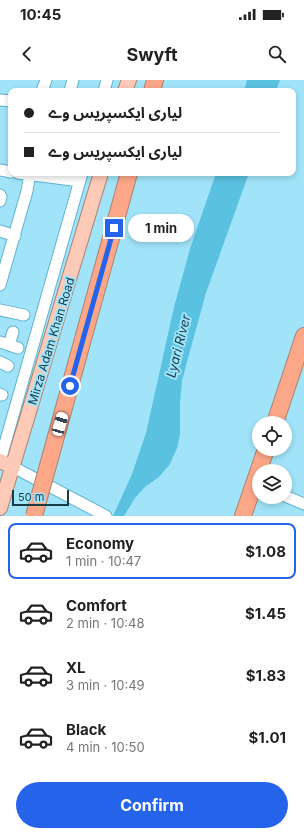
<!DOCTYPE html>
<html lang="en">
<head>
<meta charset="utf-8">
<style>
	body { margin:0; font-family:Inter,"Noto Sans Arabic",sans-serif; background:#f6f6f6; color:#222; height:100vh; display:flex; flex-direction:column; font-size:15px; white-space:nowrap }
	* { box-sizing:border-box; margin:0 }
	p { font-size:13px; color:#767676 }
	.icon { flex:none; width:22px; height:22px; fill:none; stroke:currentColor; stroke-width:2; stroke-linecap:round; stroke-linejoin:round }
	.map { position:relative; height:436px; overflow:hidden }
	.sheet { display:flex; flex-direction:column; background:#fff; flex:1 }
	.sheet>* { flex:none }
	.top-card { position:absolute; left:8px; top:8px; width:288px; height:88px; border-radius:8px; box-shadow:0 2px 6px #0003; display:grid; align-content:center; height:88px; padding:0 16px; background:#fff }
	.fabs { position:absolute; left:252px; top:336px; display:grid; gap:8px }
	.fabs a { display:grid; place-items:center; width:40px; height:40px; border-radius:50%; background:#fff; box-shadow:0 2px 6px #0003; font-size:20px }
	.scale { position:absolute; left:12px; bottom:10px; width:57px; box-sizing:border-box; padding-left:4px; border:2px solid #173b47; border-top:0; font-size:11px; line-height:14px; white-space:nowrap; color:#173b47; -webkit-text-stroke:3px #a1e4fa; paint-order:stroke }
	.end { position:absolute; width:18px; height:18px; margin:-9px; border:5px solid #2563eb; background:#fff; box-shadow:0 0 0 2px #fff }
	.from { border-radius:50% }
	.bubble { position:absolute; height:28px; border-radius:14px; background:#fff; box-shadow:0 2px 6px #0003; font-size:13px; font-weight:700; line-height:28px; text-align:center }
	.car { position:absolute; width:12px; height:24px; margin:-12px -6px; border-radius:5px; box-shadow:0 0 3px 1px #0007; background:linear-gradient(#fff 24%,#345 0 40%,#fff 0 76%,#345 0 86%,#fff 0) }
	.top-card b { display:flex; align-items:center; gap:14px; height:38px; font-size:15px }
	.top-card b+b { border-top:1px solid #e0e0e0 }
	.top-card i { width:10px; height:10px; background:#222 }
	ul { padding:7px 0 0; list-style:none }
	li { display:flex; align-items:center; gap:12px; height:56px; margin:0 8px 6px; padding:0 8px; border:2px solid transparent; border-radius:8px }
	li div { flex:1 }
	li b { display:block; font-size:15px }
	li em { font-style:normal; font-weight:700 }
	li.selected { border-color:#2563eb }
	li>.icon { width:36px; height:36px; stroke-width:1.5 }
	.primary-button { display:flex; gap:8px; margin-top:auto; padding:8px 16px }
	.primary-button a { flex:1; height:46px; border-radius:24px; background:#2563eb; color:#fff; font-size:16px; font-weight:700; line-height:46px; text-align:center }
	.status { display:flex; justify-content:space-between; align-items:center; height:28px; padding:0 20px; background:#fff; direction:ltr }
	.status svg { height:11px; fill:currentColor }
	header { display:flex; justify-content:space-between; align-items:center; height:52px; padding:0 16px; background:#fff; font-size:18px; font-weight:700 }
	.map>svg:first-child { display:block }
	.water { fill:#5bc1e0 }
	.lines { fill:none; stroke-linecap:round; stroke-linejoin:round }
	.minor-casing { stroke:#5eb4cf; stroke-width:13 }
	.major-casing { stroke:#ac8171; stroke-width:16 }
	.highway-casing { stroke:#ac8171; stroke-width:18 }
	.minor { stroke:#fff; stroke-width:11 }
	.major { stroke:#fdcab8; stroke-width:14 }
	.highway { stroke:#fca788; stroke-width:16 }
	.highway-bridge-casing { stroke:#ac8171; stroke-width:18; stroke-linecap:butt }
	.highway-bridge { stroke:#fca788; stroke-width:16 }
	.route { stroke:#2563eb; stroke-width:5 }
	.labels { text-anchor:middle; dominant-baseline:central; stroke-width:4; stroke-linejoin:round; paint-order:stroke }
	.street-label { font-size:12px; fill:#173b47; stroke:#a1e4fa }
	.water-label { font-size:13px; font-style:italic; fill:#0e3d4a; stroke:#a1e4fa }
</style>
</head>
<body>
<div class="status"><b>10:45</b><svg viewBox="0 0 49 12"><path d="M0 12V9h3v3zM5 12V6h3v6zM10 12V3h3v9zM15 12V0h3v12zM26 1h20v11H26zM47 4h2v5h-2z"/></svg></div>
<header><svg class="icon" aria-label="back" viewBox="0 0 24 24"><path d="M15 5l-7 7 7 7"/></svg>Swyft<svg class="icon" aria-label="search" viewBox="0 0 24 24"><circle cx="10" cy="10" r="6"/><path d="M15 15l6 6"/></svg></header>
<div class="map">
<svg width="304" height="436" viewBox="0 0 304 436">
	<rect width="100%" height="100%" fill="#a1e4fa"/>
	<!-- water -->
	<path class="water" d="M247 0H280L276 11H244Z
		M216 93H249L206 213 188 278 182 301 180 323V355L177 368 170 384 159 397 145 407 135 418 124 436H113L132 394 146 353 174 227 190 169Z"/>
	<g class="lines">
		<!-- minor casing -->
		<g class="minor-casing">
			<path id="minor" d="M42 11 46 0
				M70 11 73 0
				M104 11 107 0
				M0 20 11 21
				M0 90 11 92
				M18 93 80 101
				M0 115 1 117 0 121
				M0 151 15 156
				M0 205 27 111 30 93
				M0 230 24 235
				M0 262 18 268
				M9 265 13 252
				M0 282 8 286
				M0 314 2 315
				M0 381 82 93
				M13 387 106 436
				M285 416 304 424"/>
		</g>
		<!-- major casing -->
		<g class="major-casing">
			<path id="major" d="M125 11 129 0
				M0 381 13 387
				M0 428 101 93"/>
		</g>
		<!-- highway casing -->
		<g class="highway-casing">
			<path id="highway" d="M152 11 155 0
				M275 343 304 256
				M243 436 266 369"/>
		</g>
		<!-- minor -->
		<use href="#minor" class="minor"/>
		<!-- major -->
		<use href="#major" class="major"/>
		<!-- highway -->
		<use href="#highway" class="highway"/>
		<!-- highway-bridge casing -->
		<g class="highway-bridge-casing">
			<path id="highway-bridge" d="M34 436 129 93"/>
		</g>
		<!-- highway-bridge -->
		<use href="#highway-bridge" class="highway-bridge"/>
	</g>
	<g class="lines">
		<!-- route -->
		<path class="route" d="M70 306 114 148"/>
	</g>
	<g class="labels">
		<!-- street labels -->
		<g class="street-label">
			<text transform="translate(51 261) rotate(-73)">Mirza Adam Khan Road</text>
		</g>
		<!-- water labels -->
		<g class="water-label">
			<text transform="translate(178 266) rotate(-76)">Lyari River</text>
		</g>
	</g>
</svg>
<div class="fabs">
<a><svg class="icon" aria-label="locate" viewBox="0 0 24 24"><circle cx="12" cy="12" r="6"/><path d="M12 2v4M12 18v4M2 12h4M18 12h4"/></svg></a>
<a><svg class="icon" aria-label="layers" viewBox="0 0 24 24"><path d="M12 4l9 5-9 5-9-5zM3 14l9 5 9-5"/></svg></a>
</div>
<div class="scale">50 m</div>
<i class="end from" style="left:70px;top:306px"></i>
<i class="end" style="left:114px;top:148px"></i>
<div class="bubble" style="left:128px;top:134px;width:66px">1 min</div>
<i class="car" style="left:60px;top:344px;rotate:16deg"></i>
<div class="top-card">
<b><i class="from"></i>لیاری ایکسپریس وے</b>
<b><i></i>لیاری ایکسپریس وے</b>
</div>
</div>
<section class="sheet">
<ul>
<li class="selected"><svg class="icon" aria-label="car" viewBox="0 0 24 24"><path d="M5 17H2v-5l4-1 3-4h7l3 4 3 1v5h-3M9 17h6M6 11h13"/><circle cx="7" cy="17" r="2"/><circle cx="17" cy="17" r="2"/></svg><div><b>Economy</b><p>1 min · 10:47</p></div><em>$1.08</em></li>
<li><svg class="icon" aria-label="car" viewBox="0 0 24 24"><path d="M5 17H2v-5l4-1 3-4h7l3 4 3 1v5h-3M9 17h6M6 11h13"/><circle cx="7" cy="17" r="2"/><circle cx="17" cy="17" r="2"/></svg><div><b>Comfort</b><p>2 min · 10:48</p></div><em>$1.45</em></li>
<li><svg class="icon" aria-label="car" viewBox="0 0 24 24"><path d="M5 17H2v-5l4-1 3-4h7l3 4 3 1v5h-3M9 17h6M6 11h13"/><circle cx="7" cy="17" r="2"/><circle cx="17" cy="17" r="2"/></svg><div><b>XL</b><p>3 min · 10:49</p></div><em>$1.83</em></li>
<li><svg class="icon" aria-label="car" viewBox="0 0 24 24"><path d="M5 17H2v-5l4-1 3-4h7l3 4 3 1v5h-3M9 17h6M6 11h13"/><circle cx="7" cy="17" r="2"/><circle cx="17" cy="17" r="2"/></svg><div><b>Black</b><p>4 min · 10:50</p></div><em>$1.01</em></li>
</ul>
<div class="primary-button"><a>Confirm</a></div>
</section>
</body>
</html>
